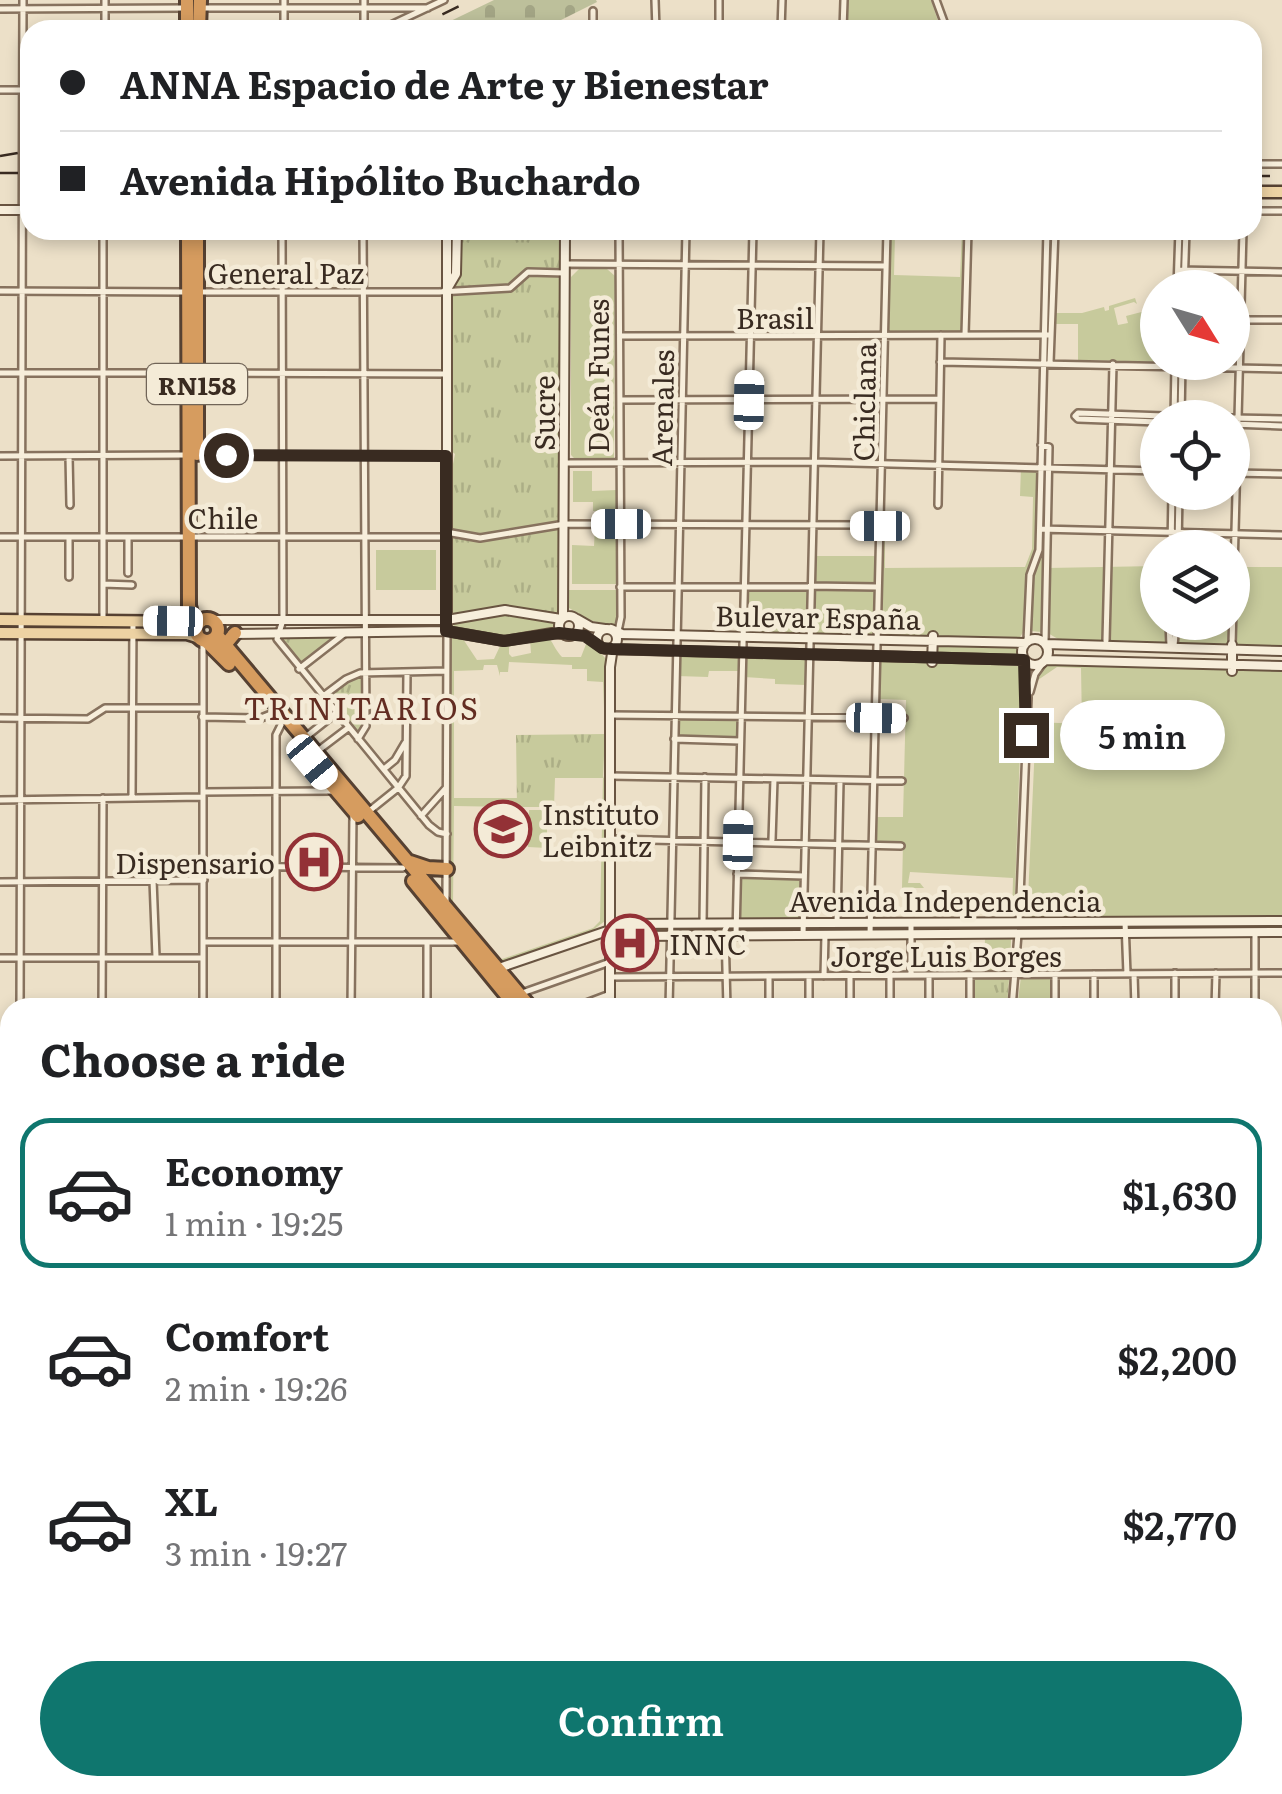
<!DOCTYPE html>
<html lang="en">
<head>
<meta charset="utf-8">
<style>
	body { margin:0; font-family:Literata,serif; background:#f6f6f6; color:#202124; height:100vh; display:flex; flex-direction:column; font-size:38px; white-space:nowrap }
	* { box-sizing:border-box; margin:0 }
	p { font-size:32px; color:#757577 }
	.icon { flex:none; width:55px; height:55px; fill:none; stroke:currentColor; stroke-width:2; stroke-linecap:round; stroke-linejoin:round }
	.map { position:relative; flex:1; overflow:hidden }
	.details { position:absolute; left:0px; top:998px; width:1282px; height:798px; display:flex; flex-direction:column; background:#fff; border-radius:30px 30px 0 0; box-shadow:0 5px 15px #0003 }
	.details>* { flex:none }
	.hud { position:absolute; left:20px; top:20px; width:1242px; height:220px; border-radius:30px; box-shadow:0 5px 15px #0003; display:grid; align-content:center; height:220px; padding:0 40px; background:#fff }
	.needle { width:65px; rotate:127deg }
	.buttons { position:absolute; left:1140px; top:270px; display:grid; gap:20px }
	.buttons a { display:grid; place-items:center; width:110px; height:110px; border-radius:50%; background:#fff; box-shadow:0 5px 15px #0003; font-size:50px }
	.end { position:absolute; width:45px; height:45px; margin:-22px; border:12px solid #392b21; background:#fff; box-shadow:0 0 0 5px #fff }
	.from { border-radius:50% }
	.bubble { position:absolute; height:70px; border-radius:35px; background:#fff; box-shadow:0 5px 15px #0003; font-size:32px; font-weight:600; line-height:70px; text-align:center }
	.car { position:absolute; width:30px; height:60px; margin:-30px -15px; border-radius:12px; box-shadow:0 0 8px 2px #0007; background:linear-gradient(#fff 24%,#345 0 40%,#fff 0 76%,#345 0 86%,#fff 0) }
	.hud b { display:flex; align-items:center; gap:35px; height:95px; font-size:38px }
	.hud b+b { border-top:2px solid #e0e0e0 }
	.hud i { width:25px; height:25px; background:#202124 }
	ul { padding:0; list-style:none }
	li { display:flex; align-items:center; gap:30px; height:150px; margin:0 20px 15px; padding:0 20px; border:5px solid transparent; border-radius:30px }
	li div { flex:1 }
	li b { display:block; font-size:38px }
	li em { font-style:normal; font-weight:600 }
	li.current { border-color:#0f766e }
	li>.icon { width:90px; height:90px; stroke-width:1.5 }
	h2 { padding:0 40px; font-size:45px; line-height:120px }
	.cta { display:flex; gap:20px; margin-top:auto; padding:20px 40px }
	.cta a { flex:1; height:115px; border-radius:60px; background:#0f766e; color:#fff; font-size:40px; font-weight:600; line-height:115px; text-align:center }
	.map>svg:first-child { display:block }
	.grass { fill:#c7ca9c }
	.cemetery { fill:url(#cemetery-stones) }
	.park { fill:url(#park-tufts) }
	.water { fill:#a9c1b9; stroke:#708f86; stroke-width:2.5 }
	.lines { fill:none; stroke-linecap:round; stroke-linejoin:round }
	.stream { stroke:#708f86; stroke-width:2.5 }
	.street-casing { stroke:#87725e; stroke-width:10 }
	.secondary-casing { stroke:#695441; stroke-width:12 }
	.primary-casing { stroke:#564132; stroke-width:15 }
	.highway-casing { stroke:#564132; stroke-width:18 }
	.street { stroke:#f7eedb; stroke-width:5 }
	.secondary { stroke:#f7eedb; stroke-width:8 }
	.primary { stroke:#edd2a3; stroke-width:10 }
	.highway { stroke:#d69c5f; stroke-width:12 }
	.rail { stroke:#392b21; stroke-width:2.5; stroke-dasharray:18 18; stroke-linecap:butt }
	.route { stroke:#392b21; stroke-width:12 }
	.labels { text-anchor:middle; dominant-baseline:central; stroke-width:9; stroke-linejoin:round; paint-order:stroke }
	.shield { fill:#f4ebd7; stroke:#716558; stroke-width:2.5 }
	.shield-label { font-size:25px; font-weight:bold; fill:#392b21 }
	.street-label { font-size:28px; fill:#392b21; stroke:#f4ebd7 }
	.poi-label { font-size:28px; fill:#392b21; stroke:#f4ebd7; text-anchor:start }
	.neighbourhood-label { font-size:30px; letter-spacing:2.5px; fill:#632d22; stroke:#f4ebd7 }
</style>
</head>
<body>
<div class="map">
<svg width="1282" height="1794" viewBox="0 0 1282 1794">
	<defs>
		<pattern id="cemetery-stones" width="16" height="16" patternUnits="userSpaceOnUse" patternTransform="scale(2.5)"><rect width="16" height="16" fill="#bdc09b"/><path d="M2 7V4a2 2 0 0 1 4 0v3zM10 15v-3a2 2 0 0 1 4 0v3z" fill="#a3a585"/></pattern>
		<pattern id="park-tufts" width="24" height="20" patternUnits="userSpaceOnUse" patternTransform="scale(2.5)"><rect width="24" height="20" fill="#c7ca9c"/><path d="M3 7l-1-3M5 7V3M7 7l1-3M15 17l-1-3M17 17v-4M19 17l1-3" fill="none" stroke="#acae86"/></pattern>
	</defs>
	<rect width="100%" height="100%" fill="#ece0c8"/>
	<!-- grass -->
	<path class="grass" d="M846 0H931L941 30H845Z
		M962 230H966L962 332 887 333 890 233 895 235 894 275 960 277Z
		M579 269H607L615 276 614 458H574L571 455V277Z
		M1135 298 1137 304 1134 302 1114 308 1118 325 1128 323 1126 316 1157 308 1158 362 1078 360V324H1055L1056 313H1082L1104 307 1105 311 1109 310V306Z
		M1021 467 1039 470 1036 550 1029 568 1026 628 1020 637 880 635 882 528 885 529V568L1025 567 1032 549 1033 497 1020 496Z
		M573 471H592V491L617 490V511H593V502H573Z
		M595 527H618L617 584H572V545L594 546Z
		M1043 532 1041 632 1031 631 1032 577Z
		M376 550H436V590H376Z
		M815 556H878L876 635 812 633Z
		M1157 566 1158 622H1232L1233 567H1282V646L1058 639 1046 632 1048 568Z
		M569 590H618L617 626 592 621 569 608Z
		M808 590V633L746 632 748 591Z
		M505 613 556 622V629L507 639 453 626 457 621Z
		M454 636 463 639 477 660 494 659 501 644 527 641 509 647V654L512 657 531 653 530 640C557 635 547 640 562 657H581L588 639 606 659 605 734 603 682 587 681V669H572V665L509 662 508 672H500V676L497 665H484L483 670 454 671V798H517V807L454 806 453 905 499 960 593 928 600 921 603 776 608 790 605 921 593 930 502 962H497L450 906V639Z
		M940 645 1017 647 1018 656 940 654 936 650Z
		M679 653 738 655 740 671H709L708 677 677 676Z
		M746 655 804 656 806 659V685L775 684V679L744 677Z
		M880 660 1023 666 1014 919 876 920V917H1012L1013 878 910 872 908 883H920L924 888H902L903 844 875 841 876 817H903L906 700 878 699Z
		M1050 663 1107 667 1110 665 1164 666 1177 669 1180 666 1282 669V918L1027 920 1036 722 1082 724 1081 668 1057 667 1035 682 1043 667Z
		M677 716 738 718V738L676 736Z
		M529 810H547V848L528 847Z
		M741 878 800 879 799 920 739 919Z
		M985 938 1011 939 1010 972 984 973Z
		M1021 977H1052L1053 1007 1017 1008Z
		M1273 1108H1282V1794H1211L1203 1785H1272Z
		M206 1785H293L300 1794H206Z
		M304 1785H506L513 1794H311Z
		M873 1785H1150L1158 1794H862Z"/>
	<!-- cemetery -->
	<path class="cemetery" d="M494 0H596L597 2 561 20 556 30H432Z"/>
	<!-- park -->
	<path class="park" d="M460 230H560L559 262 562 261V271H527L510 286 457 287 454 284 458 275Z
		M527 274 562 275 563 523 480 537 453 531 450 479 455 454 450 450V295L512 290Z
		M563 526 560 615 514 608 452 616 451 535 477 539Z
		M282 635 330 636 331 638 302 664 282 641Z
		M356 676H362L364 727 359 736 327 698Z
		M605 734 603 778H555L554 807H517L516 735Z
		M974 978 1009 979 1007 1007 972 1008Z"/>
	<!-- water -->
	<path class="water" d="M513 1785H664L656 1794H520Z"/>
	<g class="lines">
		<!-- stream -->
		<path class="stream" d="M1272 1107H1282
			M1212 1785 1220 1794"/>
		<!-- street casing -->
		<g class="street-casing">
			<path id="street" d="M105 0V30
				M655 0 656 30
				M719 0V30
				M936 0 947 30
				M201 8H428
				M0 9 185 8
				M593 11V30
				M284 30V0
				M364 30V0
				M380 30 444 0
				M781 30 782 0
				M843 30 844 0
				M0 90H30
				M1252 164H1282
				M1252 211H1282
				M282 230 283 620 277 639 429 825 438 832 447 834
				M565 264 886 266
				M1178 270 1282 272
				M1177 288 1179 230
				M1184 288 1186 230
				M0 291 184 292
				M200 292H439L510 288 528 272 565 273
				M1232 320H1282
				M965 335 968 230
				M620 336 1051 335
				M940 362 1282 369
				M1050 363 1055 230
				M0 373H187
				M198 373 446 374
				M620 400 939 399
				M1174 418 1175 365
				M1181 418 1182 362
				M1232 418 1282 419
				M1158 422 1078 419 1075 416 1078 413 1222 418
				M1232 424 1282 426
				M1041 445 1049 447 1045 642
				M198 455 446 456
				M0 456 187 455
				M69 456 70 505
				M565 463 814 462 1158 471
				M1232 473 1282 474
				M938 505 941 335
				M1040 529 1282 535
				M446 532 480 538 565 524 880 525
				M0 537H446
				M128 537V573
				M1171 548 1172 492
				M1178 548 1179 492
				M69 577V537
				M103 584 132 585
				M810 586 877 587
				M620 587H810
				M103 622V230
				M1169 622 1170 646
				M616 641 621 617 619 230
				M1027 641 1030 575 1039 550 1047 230
				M1106 641 1113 364
				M203 643V1008
				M1232 645 1243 230
				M1174 646 1176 622
				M299 669 344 634
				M1030 692 1035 674 1043 663
				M322 697 346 679 360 673 446 671
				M609 715 904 718
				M202 717 261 718 271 714
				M0 718 88 719 105 708H202
				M358 739 366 726 363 230
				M674 739 740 741
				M297 744 336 713
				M319 750 348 728
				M384 769 395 760 405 743
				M610 776 902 781
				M204 792 332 791
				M132 798 133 621
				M0 800 203 797
				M368 812 398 788 406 776 407 672
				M421 816 446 788
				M609 839 901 846
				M772 840 774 779
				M204 866 403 868
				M737 874 804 876
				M153 880 156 957
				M0 882 204 880
				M446 903 447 631
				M1019 922 1028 698 1026 662
				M1125 922 1127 974
				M703 923 705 777
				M837 923 840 781
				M1255 932V1008
				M736 935 753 230
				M803 935 820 230
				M870 935 887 230
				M203 942H461
				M427 942V1008
				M0 958H202
				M1175 973V1008
				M1094 974V1008
				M1134 974 1135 1008
				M890 975V1008
				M911 975V923
				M769 976V1008
				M809 976V1008
				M824 976 825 935
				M850 976V1008
				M929 976V1008
				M1055 976V1008
				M610 977 1282 973
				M522 993 610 962
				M102 1003H203
				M20 1008 23 0
				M102 1008 103 798
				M276 1008V735L281 725
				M351 1008 353 814
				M573 1008 610 994
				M669 1008 686 230
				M727 1008 725 930 728 924
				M970 1008V975
				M1012 1008 1018 934
				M1215 1008 1216 973
				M0 1048H10
				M1272 1102H1282
				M0 1120H10
				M0 1192H10
				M0 1335H10
				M0 1406H10
				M0 1478 10 1479
				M0 1549H10
				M7 1603H10
				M7 1641H10
				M7 1679H10
				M0 1763H10
				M21 1785 22 1794
				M203 1785V1794
				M296 1785 303 1794
				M699 1785 703 1794
				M762 1785 769 1794
				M826 1785 833 1794
				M860 1794 871 1785"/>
		</g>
		<!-- secondary casing -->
		<g class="secondary-casing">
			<path id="secondary" d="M0 210H30
				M446 291 456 274 457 230
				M559 626a10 10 0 1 1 20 0a10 10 0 1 1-20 0Z
				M563 617 565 230
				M577 619 591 627 605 629
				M211 620H447L505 610 561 619
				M611 629 622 634 1025 643
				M597 639a10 10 0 1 1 20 0a10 10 0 1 1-20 0Z
				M447 631V230
				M232 634 447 631 504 641 552 633 563 634
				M1022 652a13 13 0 1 1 26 0a13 13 0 1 1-26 0Z
				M1046 644 1282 651
				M606 649 1024 660
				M1046 660 1282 666
				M932 662 933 636
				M1232 671V645
				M610 930 616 935 628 936 1282 932
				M496 969 610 930 617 924 1282 921
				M610 1008V667L613 647
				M0 1265H10"/>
		</g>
		<!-- primary casing -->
		<g class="primary-casing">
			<path id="primary" d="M1252 192H1282
				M0 620 201 622
				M0 633 187 634 200 638"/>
		</g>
		<!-- highway casing -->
		<g class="highway-casing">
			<path id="highway" d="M187 0V30
				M199 30 200 0
				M188 230 189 606 197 634
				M197 454V230
				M196 630a11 11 0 1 1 22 0a11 11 0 1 1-22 0Z
				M217 635 531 1008
				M206 641 229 664
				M225 645 235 633
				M306 755 358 816
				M410 862 428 868 447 869
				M413 881 517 1008
				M1153 1785 1161 1794"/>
		</g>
		<!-- street -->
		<use href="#street" class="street"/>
		<!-- secondary -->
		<use href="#secondary" class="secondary"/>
		<!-- primary -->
		<use href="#primary" class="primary"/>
		<!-- highway -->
		<use href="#highway" class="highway"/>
		<!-- rail -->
		<path class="rail" d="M410 30 472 0
			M0 156 30 151
			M0 173H30
			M1252 176H1282"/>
	</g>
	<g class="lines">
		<!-- route -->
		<path class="route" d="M226 455 446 456V631L504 641 559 633 585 636 602 648 612 649 1024 660 1026 735"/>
	</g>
	<!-- icons -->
	<defs>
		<g id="university-ring" transform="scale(2.875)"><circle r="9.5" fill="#f4ebd7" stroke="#933136" stroke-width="1.5"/><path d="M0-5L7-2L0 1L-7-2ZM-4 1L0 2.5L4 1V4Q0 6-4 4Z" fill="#933136"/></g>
		<g id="hospital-ring" transform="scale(2.875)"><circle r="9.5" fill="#f4ebd7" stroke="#933136" stroke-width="1.5"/><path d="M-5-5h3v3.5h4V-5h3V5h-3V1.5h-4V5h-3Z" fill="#933136"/></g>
	</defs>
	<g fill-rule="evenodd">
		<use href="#university-ring" x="503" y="829"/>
		<use href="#hospital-ring" x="314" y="862"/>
		<use href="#hospital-ring" x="630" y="943"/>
	</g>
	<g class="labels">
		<!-- shield labels -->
		<rect class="shield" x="147" y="364" width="100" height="40" rx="8"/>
		<g class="shield-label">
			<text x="197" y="384">RN158</text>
		</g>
		<!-- street labels -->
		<g class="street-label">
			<text x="286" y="272">General Paz</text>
			<text x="775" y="317">Brasil</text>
			<text transform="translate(597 376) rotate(-90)">Deán Funes</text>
			<text transform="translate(863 402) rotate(-89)">Chiclana</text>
			<text transform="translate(661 408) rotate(-89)">Arenales</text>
			<text transform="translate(543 413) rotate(-90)">Sucre</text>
			<text x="223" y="517">Chile</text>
			<text transform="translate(818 616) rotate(1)">Bulevar España</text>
			<text x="945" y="900">Avenida Independencia</text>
			<text x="946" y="955">Jorge Luis Borges</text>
		</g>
		<!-- poi labels -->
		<g class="poi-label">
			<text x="542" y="813">Instituto<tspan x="542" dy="32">Leibnitz</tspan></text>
			<text x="275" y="862" text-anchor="end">Dispensario</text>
			<text x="669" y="943">INNC</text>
		</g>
		<!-- neighbourhood labels -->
		<g class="neighbourhood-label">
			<text x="362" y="707">TRINITARIOS</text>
		</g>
	</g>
</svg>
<div class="buttons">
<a><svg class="needle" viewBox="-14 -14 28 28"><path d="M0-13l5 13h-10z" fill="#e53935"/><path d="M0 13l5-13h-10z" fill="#757577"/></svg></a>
<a><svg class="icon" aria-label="locate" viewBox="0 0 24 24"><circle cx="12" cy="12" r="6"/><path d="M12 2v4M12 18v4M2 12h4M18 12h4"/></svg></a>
<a><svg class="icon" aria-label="layers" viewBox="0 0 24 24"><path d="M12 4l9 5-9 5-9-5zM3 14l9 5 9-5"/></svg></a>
</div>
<i class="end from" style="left:226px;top:455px"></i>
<i class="end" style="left:1026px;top:735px"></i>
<div class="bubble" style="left:1060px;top:700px;width:165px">5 min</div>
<i class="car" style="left:749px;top:400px;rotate:1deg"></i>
<i class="car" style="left:621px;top:524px;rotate:270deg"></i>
<i class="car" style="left:880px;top:526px;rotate:270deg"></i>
<i class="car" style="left:173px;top:621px;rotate:271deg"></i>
<i class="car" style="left:876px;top:718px;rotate:91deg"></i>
<i class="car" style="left:312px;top:762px;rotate:140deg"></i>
<i class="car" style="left:738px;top:840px;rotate:1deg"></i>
<div class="hud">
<b><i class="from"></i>ANNA Espacio de Arte y Bienestar</b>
<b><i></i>Avenida Hipólito Buchardo</b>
</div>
<section class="details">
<h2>Choose a ride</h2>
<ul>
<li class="current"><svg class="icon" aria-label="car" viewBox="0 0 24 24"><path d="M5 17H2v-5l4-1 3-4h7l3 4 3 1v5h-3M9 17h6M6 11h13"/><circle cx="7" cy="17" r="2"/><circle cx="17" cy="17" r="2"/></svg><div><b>Economy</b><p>1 min · 19:25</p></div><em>$1,630</em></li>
<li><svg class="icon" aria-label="car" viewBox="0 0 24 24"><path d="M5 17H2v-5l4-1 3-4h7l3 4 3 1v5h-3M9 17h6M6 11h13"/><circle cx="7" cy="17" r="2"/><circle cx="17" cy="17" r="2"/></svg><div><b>Comfort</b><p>2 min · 19:26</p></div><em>$2,200</em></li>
<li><svg class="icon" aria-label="car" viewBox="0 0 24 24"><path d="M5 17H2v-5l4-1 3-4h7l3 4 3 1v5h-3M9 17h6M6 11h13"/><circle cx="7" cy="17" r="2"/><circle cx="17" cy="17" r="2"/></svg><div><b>XL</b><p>3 min · 19:27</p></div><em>$2,770</em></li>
</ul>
<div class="cta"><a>Confirm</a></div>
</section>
</div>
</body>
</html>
